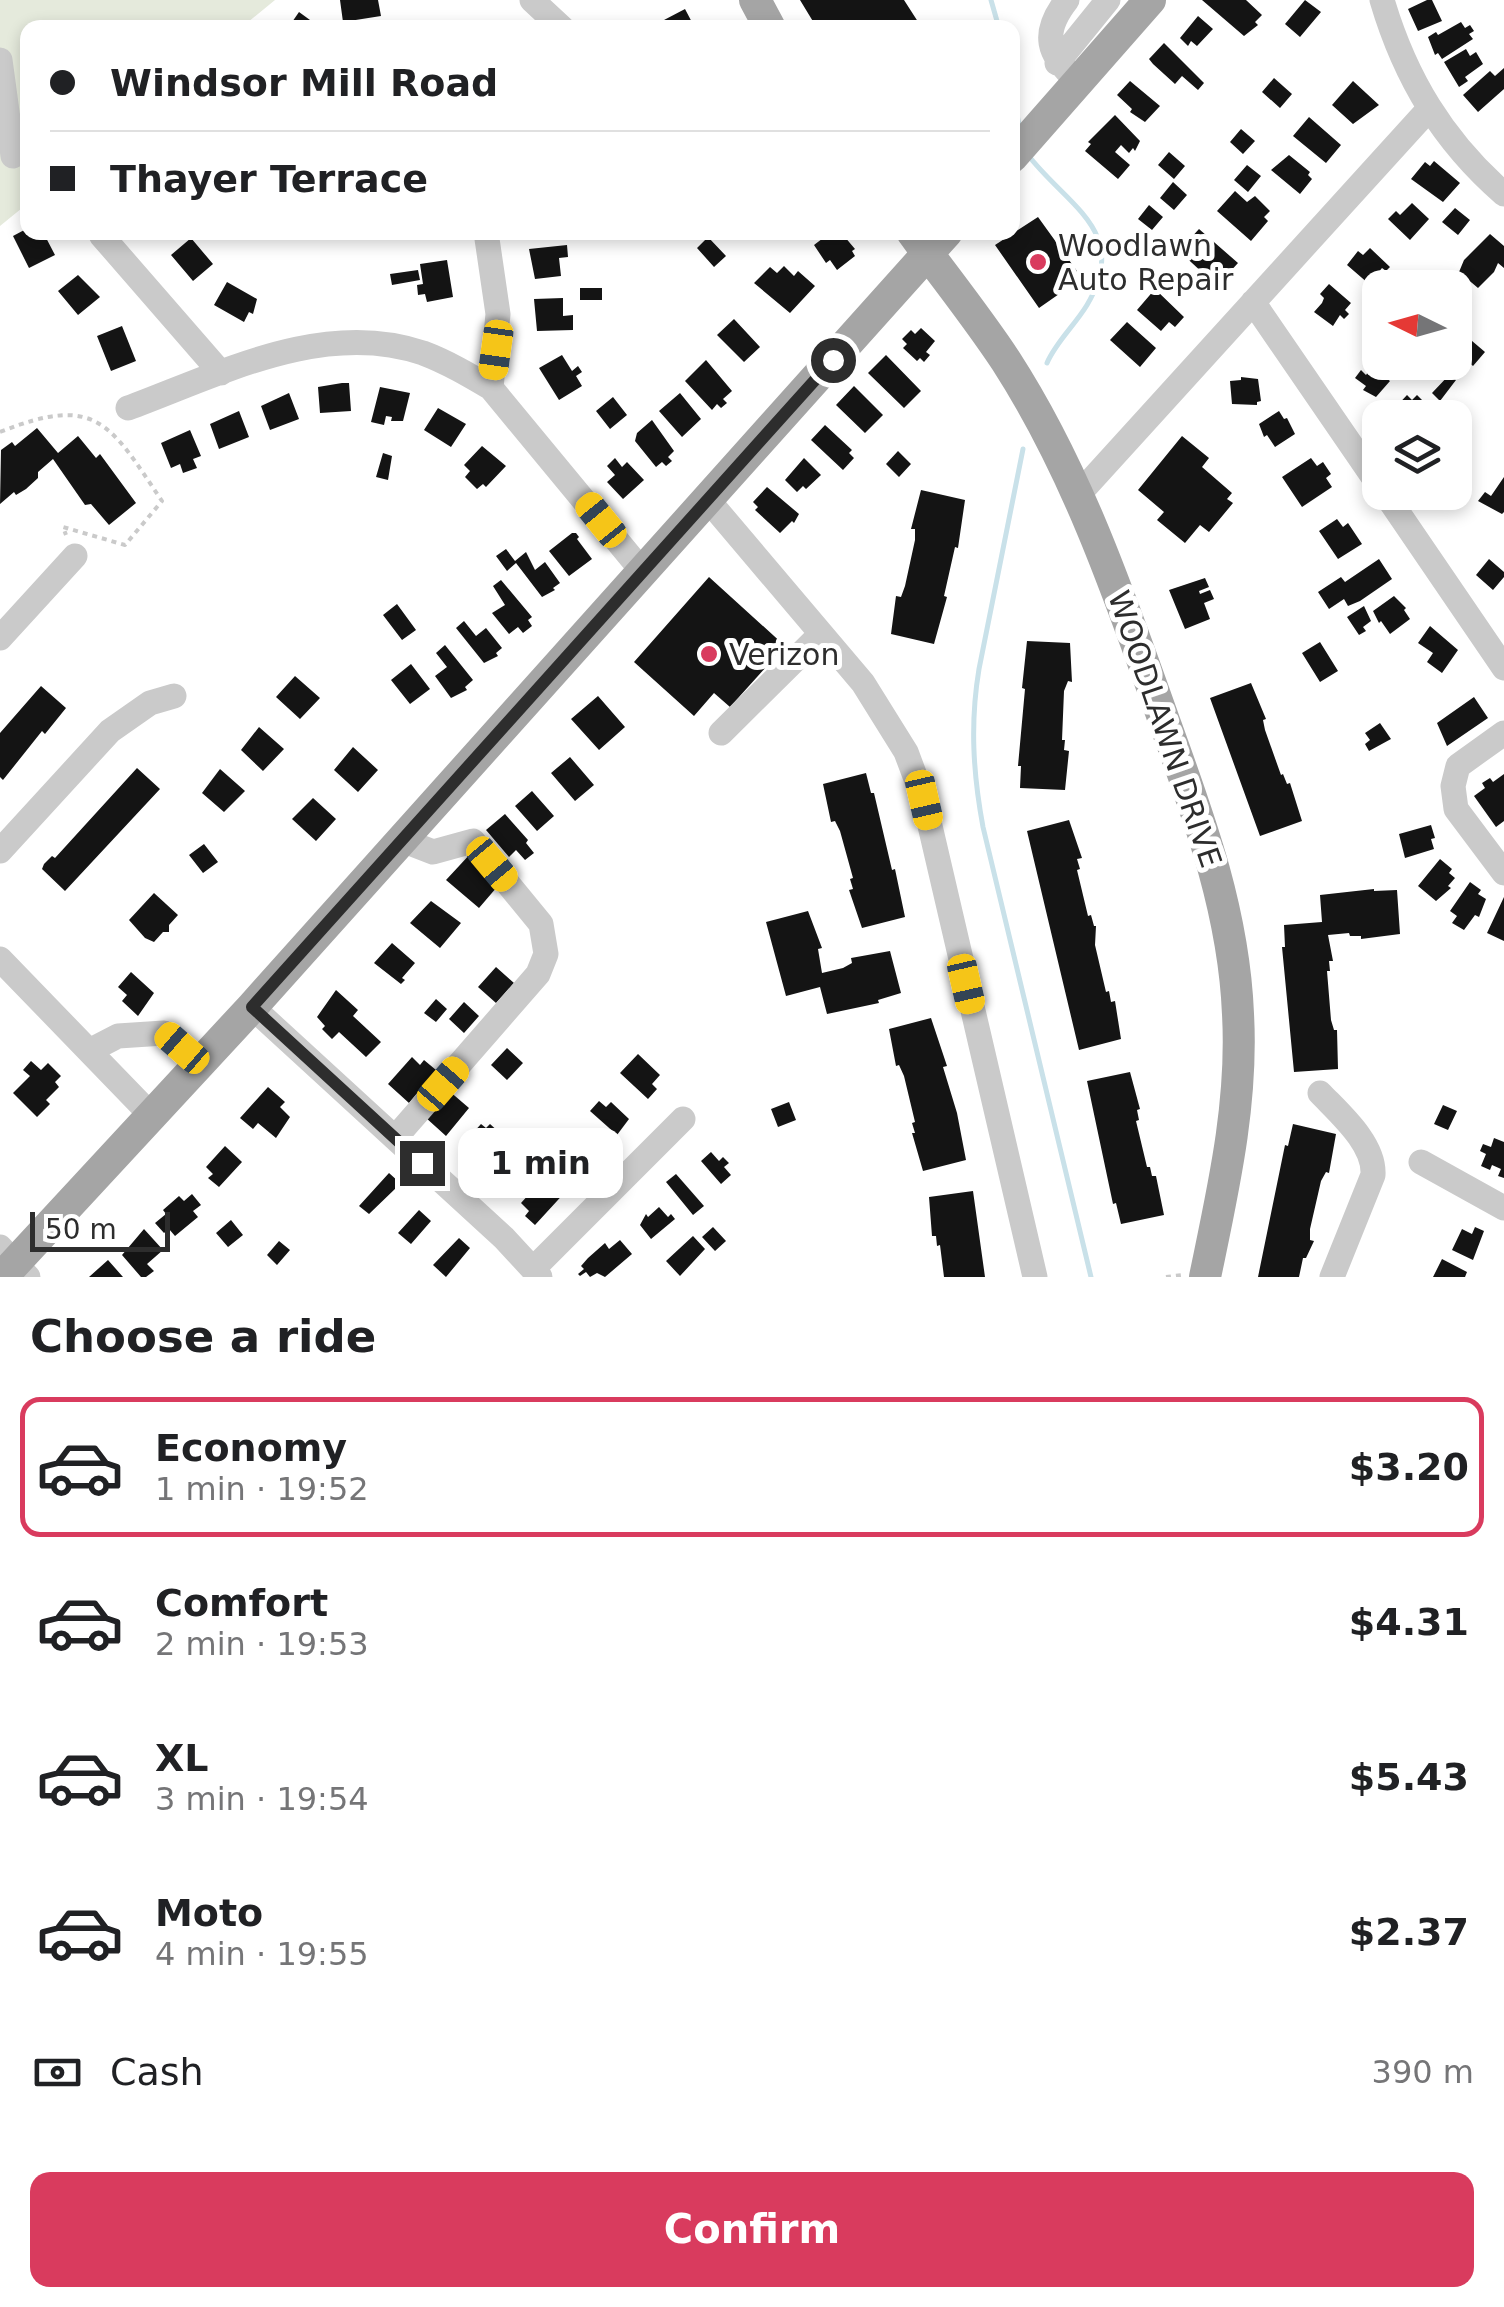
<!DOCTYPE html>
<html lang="en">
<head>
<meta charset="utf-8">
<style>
	body { margin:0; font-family:"DejaVu Sans",sans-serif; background:#f2f2f2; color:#202124; height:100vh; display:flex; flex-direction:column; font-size:38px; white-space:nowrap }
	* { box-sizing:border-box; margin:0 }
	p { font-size:32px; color:#757577 }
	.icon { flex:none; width:55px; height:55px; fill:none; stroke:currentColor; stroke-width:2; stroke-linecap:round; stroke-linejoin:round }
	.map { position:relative; height:1277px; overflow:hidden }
	.details { display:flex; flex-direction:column; background:#fff; flex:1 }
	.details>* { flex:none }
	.top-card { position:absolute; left:20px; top:20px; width:1000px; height:220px; border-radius:20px; box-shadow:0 5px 15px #0003; display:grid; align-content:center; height:220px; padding:0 30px; background:#fff }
	.needle { width:65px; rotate:275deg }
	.controls { position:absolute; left:1362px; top:270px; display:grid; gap:20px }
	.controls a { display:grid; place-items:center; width:110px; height:110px; border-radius:20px; background:#fff; box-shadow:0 5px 15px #0003; font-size:50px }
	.scale { position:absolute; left:30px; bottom:25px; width:140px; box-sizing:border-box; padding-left:10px; border:5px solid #2d2d2d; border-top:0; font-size:28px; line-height:35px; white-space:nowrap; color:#2d2d2d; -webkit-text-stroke:8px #fff; paint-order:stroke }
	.end { position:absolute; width:45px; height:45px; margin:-22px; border:12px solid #2d2d2d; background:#fff; box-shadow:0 0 0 5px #fff }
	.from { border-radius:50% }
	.bubble { position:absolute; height:70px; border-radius:20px; background:#fff; box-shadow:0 5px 15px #0003; font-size:32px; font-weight:800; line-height:70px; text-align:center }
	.car { position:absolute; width:30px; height:60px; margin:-30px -15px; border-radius:12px; box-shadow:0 0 8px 2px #0007; background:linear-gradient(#f5c518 24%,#345 0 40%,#f5c518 0 76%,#345 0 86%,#f5c518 0) }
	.top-card b { display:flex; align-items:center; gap:35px; height:95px; font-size:38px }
	.top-card b+b { border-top:2px solid #e0e0e0 }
	.top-card i { width:25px; height:25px; background:#202124 }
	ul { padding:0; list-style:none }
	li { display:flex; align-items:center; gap:30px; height:140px; margin:0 20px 15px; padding:0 10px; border:5px solid transparent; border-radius:20px }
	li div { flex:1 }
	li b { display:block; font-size:38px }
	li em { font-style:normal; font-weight:800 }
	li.on { border-color:#d93b5e }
	li>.icon { width:90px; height:90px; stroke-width:1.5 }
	h2 { padding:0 30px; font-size:45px; line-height:120px }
	.pay { display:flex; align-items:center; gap:25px; height:110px; padding:0 30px; font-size:38px }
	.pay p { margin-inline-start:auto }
	.primary-button { display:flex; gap:20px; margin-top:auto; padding:20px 30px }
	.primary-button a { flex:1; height:115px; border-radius:20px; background:#d93b5e; color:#fff; font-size:40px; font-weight:800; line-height:115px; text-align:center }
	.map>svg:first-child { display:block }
	.green { fill:#e5eadc }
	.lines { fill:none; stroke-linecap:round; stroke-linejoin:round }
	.stream { stroke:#c9e1e9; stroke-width:5 }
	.building { fill:#141414 }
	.path { stroke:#cacaca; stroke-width:4; stroke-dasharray:5 5; stroke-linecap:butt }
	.minor { stroke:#cacaca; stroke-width:25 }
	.major { stroke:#a5a5a5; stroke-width:32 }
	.route { stroke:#2d2d2d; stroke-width:12 }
	.poi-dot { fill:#d93b5e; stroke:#fff; stroke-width:4 }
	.labels { text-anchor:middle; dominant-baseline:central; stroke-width:10; stroke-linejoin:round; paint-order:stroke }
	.poi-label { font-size:30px; fill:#2d2d2d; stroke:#fff; text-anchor:start }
	.street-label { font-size:30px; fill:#2d2d2d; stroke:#fff }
</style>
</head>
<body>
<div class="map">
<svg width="1504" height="1277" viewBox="0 0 1504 1277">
	<rect width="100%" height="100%" fill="#fff"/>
	<!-- green -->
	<path class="green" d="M0 0H275L242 27 28 28 27 204 0 226Z"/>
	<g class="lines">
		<!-- stream -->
		<path class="stream" d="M991 0 999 28
			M1012 89 1020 130
			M1028 155C1067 206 1131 231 1087 305 1075 325 1056 342 1047 363
			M1023 449 979 669C970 723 973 773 983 827L1091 1277"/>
	</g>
	<!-- building -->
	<path class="building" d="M340 0H378L381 16 343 22Z
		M800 0H904L922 28H817Z
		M1202 0H1246L1262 15 1255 22 1258 25 1244 36Z
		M1305 0 1321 12 1300 37 1285 24Z
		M1427 0H1432L1442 21 1418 31 1408 9Z
		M685 9 695 28H668L664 20Z
		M299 12 321 28H288Z
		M1198 16 1213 29 1197 46 1191 41 1188 46 1180 38Z
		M1461 22 1465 28 1470 25 1474 31 1469 34 1473 39 1442 59 1438 53 1435 55 1428 37 1436 32 1438 35Z
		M1164 43 1204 83 1198 90 1182 76 1175 84 1153 64 1149 59Z
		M1466 49 1470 56 1476 52 1483 64 1465 77 1468 81 1459 87 1444 62Z
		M1504 68V89L1478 112 1463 95 1490 71 1495 76Z
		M1274 78 1292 94 1280 108 1262 92Z
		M1130 81 1160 106 1145 122 1130 112 1132 109 1117 95Z
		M1353 81 1379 105 1353 124 1332 105Z
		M1115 115 1140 141 1135 151 1133 148 1129 153 1121 145 1115 152 1130 165 1118 179 1085 151 1091 144 1088 142Z
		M1309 117 1341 145 1326 163 1293 136Z
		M1241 129 1255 141 1243 154 1230 142Z
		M1169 152 1185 166 1174 179 1158 165Z
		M1289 155 1310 172 1308 175 1312 179 1300 194 1271 170Z
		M1434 161 1460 183 1443 202 1411 179 1425 162 1430 166Z
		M1247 165 1261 176 1248 192 1234 180Z
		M1173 182 1187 195 1174 210 1160 198Z
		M1235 191 1247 202 1255 196 1270 211 1264 217 1268 221 1251 241 1217 211Z
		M1412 203 1429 219 1410 240 1388 219 1396 211 1400 215Z
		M1149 205 1163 217 1152 230 1138 219Z
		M1455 208 1470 220 1458 235 1442 222Z
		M1038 217 1082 278 1039 308 995 245Z
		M28 228V232H43L55 255 29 268 13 236Z
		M1199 229 1238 263 1217 286 1179 251Z
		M831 232H837L841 238 844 236 855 249 852 251 855 256 837 270 830 260 826 263 814 245Z
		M1490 234 1504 246V268L1498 263 1494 272 1478 288 1459 272 1464 260Z
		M708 237 726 256 714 267 697 248Z
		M191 238 213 264 193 281 171 255Z
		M567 245 568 257 559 258 561 276 535 279 529 249Z
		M1370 248 1390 267 1386 271 1382 268 1369 284 1347 265 1358 251 1363 255Z
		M447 260 453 297 427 302 425 294 418 295 417 285 423 284 420 264Z
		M784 266 794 276 798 271 815 286 790 313 754 283 770 267 777 273Z
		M418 270 420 280 392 285 390 274Z
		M78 275 100 297 78 315 58 291Z
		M227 282 257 299 253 314 249 312 244 322 214 305Z
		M1329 284 1351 303 1345 310 1349 314 1344 319 1340 315 1333 326 1314 312 1322 303 1324 298 1320 294Z
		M580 288H602V300H580Z
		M1155 289 1184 317 1175 327 1169 322 1161 331 1137 310Z
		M563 298V316L573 315V330L537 331 534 299Z
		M734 319 760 347 744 362 717 335Z
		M1127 322 1156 348 1140 367 1110 340Z
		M122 326 136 361 111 371 97 336Z
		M921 328 935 341 926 352 930 355 924 362 920 358 917 361 903 348 907 344 902 339 911 330 915 334Z
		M1465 335 1485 352 1473 366 1455 350Z
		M562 355 572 371 578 366 582 372 576 376 582 386 559 400 539 368Z
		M886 355 921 391 904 408 868 373Z
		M706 360 732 391 723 399 727 403 721 408 717 404 712 410 685 381Z
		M1372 367 1390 381 1376 397 1363 390 1366 386 1355 378 1361 370 1366 375Z
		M1450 374 1456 380 1440 401 1432 393Z
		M1241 377 1258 379 1261 401 1257 402V405L1232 404 1230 381 1241 380Z
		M342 383H349L351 411 320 413 318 387Z
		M854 386 883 415 865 433 836 405Z
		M380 387 410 393 403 421H391L392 417 386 416 384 425 371 422Z
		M289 393 299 419 270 430 261 406Z
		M680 393 701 419 682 437 659 411Z
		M1407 395 1412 400 1417 395 1425 403 1416 418H1386L1382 414 1389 406 1393 410Z
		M613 397 627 415 610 429 596 411Z
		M438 408 466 424 451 447 424 430Z
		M239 411 249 437 219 449 210 424Z
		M1279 411 1284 419 1287 418 1295 434 1275 447 1267 435 1264 437 1259 424Z
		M652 420 674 451 668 457 672 461 666 466 662 462 656 467 635 441 637 433Z
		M825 425 852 450 849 453 854 458 843 470 811 440Z
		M37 428 58 453 78 436 96 458 100 454 136 503 109 525 91 504 85 505 53 459 38 472V478L26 489 16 495 14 492 0 504 1 450 12 442 15 446Z
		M190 430 201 456 193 459 197 468 183 473 180 464 171 468 161 443Z
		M1182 436 1209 458 1202 467 1232 493 1227 499 1233 503 1209 532 1200 525 1185 543 1157 520 1164 512 1138 490Z
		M482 446 506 466 486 487 483 484 477 489 465 477 470 471 464 465Z
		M898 451 911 464 899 477 886 464Z
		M383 453 392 456 388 480 376 477Z
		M615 458 622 467 627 462 644 480 623 499 607 482 615 475 607 466Z
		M804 458 821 475 806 489 803 486 797 492 785 480Z
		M1311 458 1317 466 1323 462 1331 474 1326 478 1332 487 1302 507 1282 477Z
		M1504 477V512L1502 514 1478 501 1485 492 1491 496Z
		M767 487 799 514 794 523 792 521 780 533 755 510 758 507 753 502Z
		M921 490 965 500 958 548 955 547 944 596 947 597 934 644 891 634 896 596 901 597 905 586 915 540V529H911Z
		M1337 519 1343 527 1348 523 1362 544 1338 559 1319 531Z
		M572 533H576L579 537 577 539 592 559 569 576 549 551Z
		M506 549 515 561 526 552 535 570 545 562 560 583 553 588 555 590 542 597 516 563 507 571 496 556Z
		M1379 559 1392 579 1360 601 1348 606 1344 599 1329 609 1318 592 1341 577 1345 582Z
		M1489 559 1504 572V577L1493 590 1476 575Z
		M709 577 785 646 730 707 714 693 694 716 634 662Z
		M1205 578 1209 587 1199 591 1200 594 1210 590 1214 599 1204 603 1210 619 1185 629 1169 590Z
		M501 580 532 617 528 620 532 626 523 633 518 627 509 634 492 613 505 605 493 586Z
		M1394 596 1406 608 1404 610 1410 619 1390 634 1381 621 1379 623 1373 611Z
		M397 604 416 630 402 640 383 615Z
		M1364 606 1371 621 1363 627 1366 631 1359 635 1347 617Z
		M464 621 476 636 486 628 502 648 496 653 498 656 484 663 456 628Z
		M1430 626 1458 650 1442 673 1427 662 1433 653 1418 643Z
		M1027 641 1070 643 1072 682 1068 681 1064 691 1062 740H1065L1064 750 1069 751 1065 790 1020 788 1021 766H1018L1025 689 1022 688Z
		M1320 642 1338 671 1320 682 1302 653Z
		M445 645 473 680 465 687 467 690 451 698 435 676 447 667 436 653Z
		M411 664 430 689 410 704 391 680Z
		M295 676 320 698 300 719 276 697Z
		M1251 683 1266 719 1263 720 1265 730 1281 775 1283 774 1287 784 1290 783 1302 821 1260 836 1210 698Z
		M41 686 66 708 45 734 42 731 3 780 0 777V733Z
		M598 696 625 727 599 750 571 719Z
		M1474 697 1488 718 1447 746 1437 723Z
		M1380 723 1391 739 1369 751 1365 744 1370 740 1365 733Z
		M259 727 284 749 263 771 241 750Z
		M353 747 378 770 358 792 334 770Z
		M570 757 594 785 575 801 551 773Z
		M137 768 160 789 65 891 42 869 44 864 52 856 55 858Z
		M220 769 245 791 224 812 202 793Z
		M866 773 871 793H874L892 870 895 869 905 917 862 928 849 890 853 889 850 879 853 878 840 831 835 821 831 822 823 784Z
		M1504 774V821L1496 827 1474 796 1485 788 1482 783 1490 778 1493 782Z
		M532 791 554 816 537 831 515 806Z
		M313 798 336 819 316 841 292 819Z
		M505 814 528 840 526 843 534 853 525 860 516 850 509 857 486 830Z
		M1069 820 1082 858 1077 859 1080 869 1077 870 1088 916 1091 915 1094 926H1096L1095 945 1106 992 1109 991 1111 1002 1115 1001 1121 1039 1079 1050 1027 831Z
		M1431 825 1435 838 1431 839 1434 849 1405 858 1399 834Z
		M204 844 218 862 203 873 189 855Z
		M472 852 503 880 479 908 446 880Z
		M1440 859 1452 869 1449 873 1455 878 1448 886 1451 888 1436 901 1418 886Z
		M1470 882 1481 890 1478 894 1486 899 1479 917 1475 915 1464 930 1452 923 1457 916 1450 911Z
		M1374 889V891L1397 890 1400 934 1361 939V936H1350L1349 933 1328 935 1333 961H1329L1330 971H1327L1331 1020 1334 1030H1337L1338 1069 1294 1072 1282 947H1285L1284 925 1322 922 1320 895Z
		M154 893 178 915 169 925V932H163L154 942 145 938 129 920Z
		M1504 897V941L1487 933Z
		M431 901 461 923 440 948 410 923Z
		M808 911 822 948 818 949 822 973 843 968 852 963 851 958 890 951 901 993 878 1000 879 1003 827 1014 820 987 786 996 766 922Z
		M392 943 415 963 402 978 405 980 401 984 374 963Z
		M496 967 514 983 496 1003 478 987Z
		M131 972 154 993 138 1016 122 1001 127 995 118 987Z
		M336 990 358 1010 353 1016 381 1042 366 1057 339 1032 332 1039 322 1029 325 1026 317 1017Z
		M436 999 447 1009 436 1022 424 1013Z
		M464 1002 479 1016 464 1033 449 1019Z
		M931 1018 947 1066 943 1067 957 1113 966 1160 923 1171 912 1133H915L912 1123 915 1122 904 1076 899 1065 896 1066 889 1029Z
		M507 1048 523 1063 507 1080 491 1065Z
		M638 1054 660 1075 652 1084 657 1089 648 1099 620 1073Z
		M412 1057 420 1065 424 1060 436 1070 409 1103 388 1084Z
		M31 1061 41 1070 48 1063 61 1076 55 1082 59 1087 46 1100 50 1104 37 1117 13 1093 30 1076 23 1070Z
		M1130 1072 1140 1109 1137 1110 1139 1120 1136 1121 1147 1167H1150L1152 1176H1156L1164 1215 1121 1224 1116 1203 1113 1204 1087 1081Z
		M268 1087 285 1102 280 1107 290 1117 276 1138 258 1123 253 1129 240 1118Z
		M448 1090 469 1108 446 1136 425 1117Z
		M599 1101 606 1107 611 1102 629 1119 617 1135 590 1111Z
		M789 1102 796 1120 778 1127 771 1109Z
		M1443 1105 1457 1111 1448 1130 1434 1124Z
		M481 1124 486 1128 490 1124 501 1134 497 1138 501 1142 479 1166 459 1148Z
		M1293 1124 1336 1134 1329 1173 1326 1172 1321 1181 1310 1229V1240L1314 1241 1306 1258H1303L1299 1277H1258L1285 1145 1288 1146Z
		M1494 1138 1504 1142V1178L1498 1176 1501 1169 1492 1165 1490 1170 1481 1166 1486 1154 1480 1151 1483 1144 1491 1147Z
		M225 1146 242 1162 219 1187 208 1178 213 1174 206 1167Z
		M711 1152 719 1161 723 1157 729 1163 724 1167 731 1175 721 1184 701 1161Z
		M389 1173 399 1182 396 1188 369 1214 359 1206Z
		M676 1174 704 1206 693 1215 666 1182Z
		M553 1176 568 1189 535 1225 525 1216 529 1211 521 1203 540 1182 544 1186Z
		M973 1191 985 1277H944L940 1245 937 1246 936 1236H932L929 1197Z
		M192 1194 201 1205 193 1211 198 1217 175 1236 169 1229 164 1233 155 1223 166 1214 163 1210 179 1196 184 1201Z
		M659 1207 668 1217 671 1214 675 1219 651 1239 640 1225 646 1214 648 1217Z
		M419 1210 431 1221 411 1244 398 1233Z
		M231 1220 243 1235 228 1247 216 1233Z
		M713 1227 726 1241 715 1251 702 1237Z
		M1475 1227 1484 1231 1473 1260 1452 1250 1462 1229 1472 1234Z
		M144 1229 163 1250 147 1264 154 1271 146 1277H141L122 1255Z
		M693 1236 705 1249 680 1276 666 1261Z
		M459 1238 470 1248 446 1277 433 1265Z
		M620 1240 632 1254 605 1277 597 1273 590 1277 586 1272 580 1276 578 1274 584 1269 581 1266 588 1258 605 1243 609 1249Z
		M279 1241 290 1250 277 1265 267 1255Z
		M1442 1259 1467 1272 1465 1277H1433Z
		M108 1260 123 1277H89Z"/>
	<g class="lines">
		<!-- path -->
		<path class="path" d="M0 432C97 393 110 424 162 501L125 545 63 527 66 535
			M1166 1277 1182 1275"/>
		<!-- minor -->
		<path class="minor" d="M532 0 562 28
			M1067 0C1041 33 1047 55 1078 81
			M1382 0C1405 78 1443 141 1504 194
			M0 60 13 156
			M1057 63 1108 0
			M486 232 498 314 491 388
			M101 235 221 373
			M1253 302 1380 487
			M128 408C220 374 324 319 423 353 447 362 469 375 491 388L643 572
			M1384 492 1504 668
			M1078 495 1428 110
			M708 500 863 683 906 752 924 800 1035 1277
			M0 638 75 556
			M721 733 821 634
			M1504 733 1458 766 1453 786 1456 809 1504 873
			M0 851 110 731 150 703 174 696
			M0 959 151 1115
			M252 1007 504 1238 540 1277
			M89 1051 118 1036 164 1033 199 1063
			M1320 1093C1340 1114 1375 1144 1373 1175L1332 1277
			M395 1138 538 974 546 954 541 924 473 841 433 852 402 840
			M1421 1162 1504 1208
			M0 1247 28 1277
			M533 1269 683 1119"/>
		<!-- major -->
		<path class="major" d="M755 0 770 28
			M1012 157 1150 0
			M912 232C943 275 977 317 1006 361 1079 474 1122 603 1167 729 1201 823 1234 914 1238 1014 1243 1104 1223 1190 1205 1277
			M2 1277 252 1007 947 232"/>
	</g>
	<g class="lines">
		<!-- route -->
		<path class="route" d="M422 1163 252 1007 833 360"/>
	</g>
	<!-- markers -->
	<g class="poi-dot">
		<circle cx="1038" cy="262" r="10"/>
		<circle cx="709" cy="654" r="10"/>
	</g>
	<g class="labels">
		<!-- poi labels -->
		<g class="poi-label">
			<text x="1058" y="245">Woodlawn<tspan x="1058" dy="34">Auto Repair</tspan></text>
			<text x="729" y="654">Verizon</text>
		</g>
		<!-- street labels -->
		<g class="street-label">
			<text transform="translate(1165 729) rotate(71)">WOODLAWN DRIVE</text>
		</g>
	</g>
</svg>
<div class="controls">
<a><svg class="needle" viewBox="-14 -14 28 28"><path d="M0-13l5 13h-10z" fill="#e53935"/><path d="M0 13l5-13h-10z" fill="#757577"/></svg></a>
<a><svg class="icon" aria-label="layers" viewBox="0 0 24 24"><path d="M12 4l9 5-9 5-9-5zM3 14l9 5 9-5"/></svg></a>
</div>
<div class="scale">50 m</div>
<i class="end from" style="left:833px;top:360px"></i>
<i class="end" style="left:422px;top:1163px"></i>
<div class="bubble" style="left:458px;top:1128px;width:165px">1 min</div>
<i class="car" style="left:496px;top:350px;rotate:188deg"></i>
<i class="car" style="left:601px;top:520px;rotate:321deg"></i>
<i class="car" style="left:924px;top:800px;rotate:167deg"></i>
<i class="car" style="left:492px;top:864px;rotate:140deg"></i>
<i class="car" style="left:966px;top:984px;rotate:167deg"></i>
<i class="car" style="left:182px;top:1048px;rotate:311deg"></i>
<i class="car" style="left:443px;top:1084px;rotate:41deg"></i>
<div class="top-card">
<b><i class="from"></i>Windsor Mill Road</b>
<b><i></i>Thayer Terrace</b>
</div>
</div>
<section class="details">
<h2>Choose a ride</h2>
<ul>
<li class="on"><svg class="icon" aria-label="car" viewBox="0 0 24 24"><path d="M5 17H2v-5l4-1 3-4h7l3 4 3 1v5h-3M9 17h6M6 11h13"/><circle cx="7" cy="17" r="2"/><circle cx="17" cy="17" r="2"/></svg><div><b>Economy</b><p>1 min · 19:52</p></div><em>$3.20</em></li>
<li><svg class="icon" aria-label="car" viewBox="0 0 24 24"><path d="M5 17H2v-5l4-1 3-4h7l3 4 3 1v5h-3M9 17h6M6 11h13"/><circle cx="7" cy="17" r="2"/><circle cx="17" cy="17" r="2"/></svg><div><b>Comfort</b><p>2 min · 19:53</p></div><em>$4.31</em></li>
<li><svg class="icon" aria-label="car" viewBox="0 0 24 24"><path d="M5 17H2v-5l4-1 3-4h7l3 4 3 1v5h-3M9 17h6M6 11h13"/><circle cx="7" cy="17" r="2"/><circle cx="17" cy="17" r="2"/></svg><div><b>XL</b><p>3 min · 19:54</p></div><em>$5.43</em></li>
<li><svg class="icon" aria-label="car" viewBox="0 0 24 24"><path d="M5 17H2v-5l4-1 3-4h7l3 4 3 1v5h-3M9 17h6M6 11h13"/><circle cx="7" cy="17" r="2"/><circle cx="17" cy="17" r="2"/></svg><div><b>Moto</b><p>4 min · 19:55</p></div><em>$2.37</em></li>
</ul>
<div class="pay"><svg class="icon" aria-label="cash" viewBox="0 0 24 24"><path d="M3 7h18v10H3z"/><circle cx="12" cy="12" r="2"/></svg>Cash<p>390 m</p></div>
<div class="primary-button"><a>Confirm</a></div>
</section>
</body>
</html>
